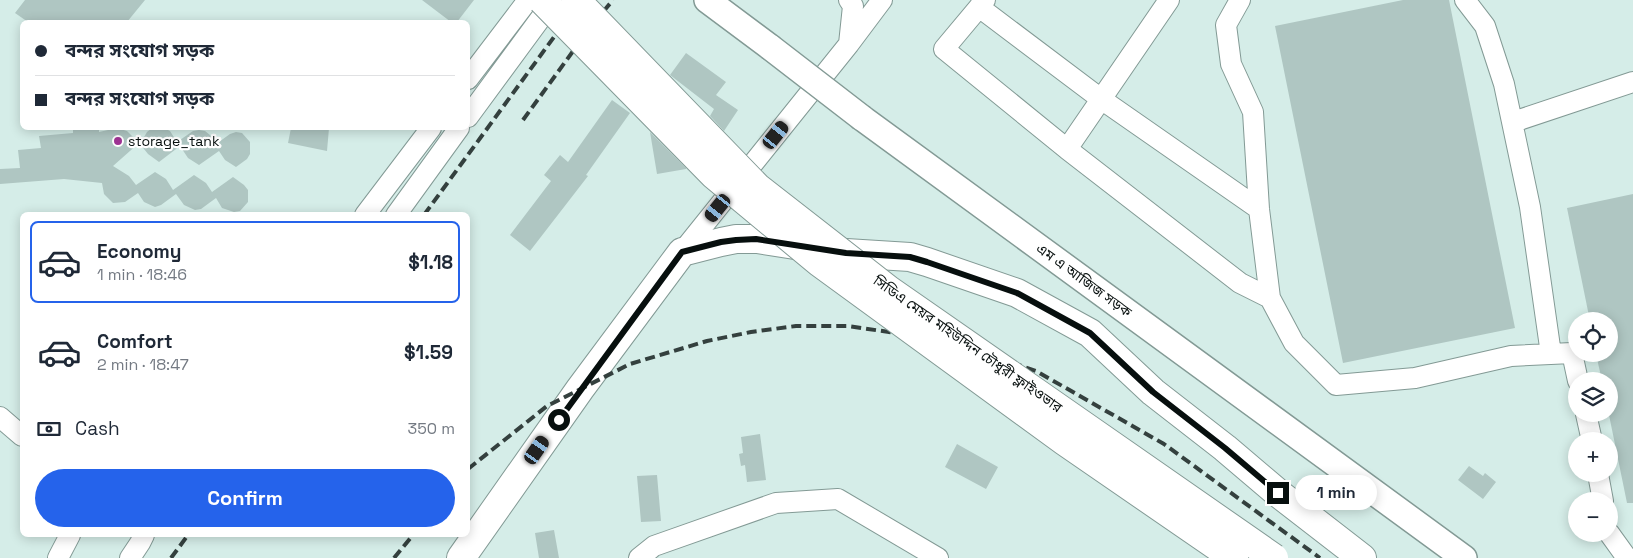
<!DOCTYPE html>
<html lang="en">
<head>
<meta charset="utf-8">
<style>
	body { margin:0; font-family:"Space Grotesk","Noto Sans Bengali",sans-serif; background:#f6f6f7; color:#1f2937; height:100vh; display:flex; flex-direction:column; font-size:19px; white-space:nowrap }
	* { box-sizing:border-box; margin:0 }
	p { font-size:16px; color:#747a83 }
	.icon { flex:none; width:28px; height:28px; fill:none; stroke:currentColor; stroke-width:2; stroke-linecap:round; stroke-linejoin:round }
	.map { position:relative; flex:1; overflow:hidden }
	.drawer { position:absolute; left:20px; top:212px; width:450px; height:325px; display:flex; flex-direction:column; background:#fff; border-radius:8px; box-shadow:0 2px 12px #0003 }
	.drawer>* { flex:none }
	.hud { position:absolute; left:20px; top:20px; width:450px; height:110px; border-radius:8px; box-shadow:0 2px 12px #0003; display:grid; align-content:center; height:110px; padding:0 15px; background:#fff }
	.controls { position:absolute; left:1568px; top:312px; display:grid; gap:10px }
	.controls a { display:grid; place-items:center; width:50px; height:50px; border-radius:50%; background:#fff; box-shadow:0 2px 12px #0003; font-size:25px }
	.end { position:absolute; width:22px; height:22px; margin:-11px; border:6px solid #070f0e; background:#fff; box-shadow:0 0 0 2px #fff }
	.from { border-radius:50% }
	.bubble { position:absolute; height:35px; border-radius:18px; background:#fff; box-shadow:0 2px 12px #0003; font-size:16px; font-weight:800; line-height:35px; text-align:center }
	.car { position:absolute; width:15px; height:30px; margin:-15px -8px; border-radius:6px; box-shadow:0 0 4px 1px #0007; background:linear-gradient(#222 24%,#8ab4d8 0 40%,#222 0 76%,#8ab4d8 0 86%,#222 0) }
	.hud b { display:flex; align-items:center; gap:18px; height:48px; font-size:19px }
	.hud b+b { border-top:1px solid #e0e1e3 }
	.hud i { width:12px; height:12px; background:#1f2937 }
	ul { padding:9px 0 0; list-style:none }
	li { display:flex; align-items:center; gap:15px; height:82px; margin:0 10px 8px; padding:0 5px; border:2px solid transparent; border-radius:8px }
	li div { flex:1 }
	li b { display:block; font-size:19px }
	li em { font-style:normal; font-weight:800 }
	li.current { border-color:#2563eb }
	li>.icon { width:45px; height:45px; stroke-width:1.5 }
	.pay { display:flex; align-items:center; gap:12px; height:55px; padding:0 15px; font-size:19px }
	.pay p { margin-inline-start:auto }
	.button { display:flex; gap:10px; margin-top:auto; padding:10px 15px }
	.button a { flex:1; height:58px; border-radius:30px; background:#2563eb; color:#fff; font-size:20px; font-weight:800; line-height:58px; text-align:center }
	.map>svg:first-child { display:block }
	.building { fill:#afc6c2 }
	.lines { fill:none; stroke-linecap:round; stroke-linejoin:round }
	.minor-casing { stroke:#839a95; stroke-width:22 }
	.major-casing { stroke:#839a95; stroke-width:28 }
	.highway-casing { stroke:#839a95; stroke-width:30 }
	.minor { stroke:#fff; stroke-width:20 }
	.major { stroke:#fff; stroke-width:25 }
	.highway { stroke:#fff; stroke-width:28 }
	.rail { stroke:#34403e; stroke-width:4; stroke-dasharray:10 5; stroke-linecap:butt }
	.major-bridge-casing { stroke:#839a95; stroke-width:28; stroke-linecap:butt }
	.highway-bridge-casing { stroke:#839a95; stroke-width:30; stroke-linecap:butt }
	.major-bridge { stroke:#fff; stroke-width:25 }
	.highway-bridge { stroke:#fff; stroke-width:28 }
	.route { stroke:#070f0e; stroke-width:6 }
	.poi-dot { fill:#9f3394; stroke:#fff; stroke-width:2 }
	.labels { text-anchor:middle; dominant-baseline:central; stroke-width:4.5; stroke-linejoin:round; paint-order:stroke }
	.poi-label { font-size:14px; fill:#070f0e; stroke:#fff; text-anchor:start }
	.street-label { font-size:14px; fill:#070f0e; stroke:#fff }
</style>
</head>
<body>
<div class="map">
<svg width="1633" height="558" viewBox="0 0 1633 558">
	<rect width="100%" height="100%" fill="#d5ede8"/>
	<!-- building -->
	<path class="building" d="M25 0H145L127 22H28L15 13Z
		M422 0H474L457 22H451Z
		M1403 0H1449L1515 328 1343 363 1275 26Z
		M686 53 726 82 716 95 738 110 724 131 710 116 714 109 670 75Z
		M612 100 630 113 586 175 588 176 530 251 510 235 551 181 544 175 560 155 568 162Z
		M73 128H99V132L117 128 127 131 139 143 113 166 129 176 136 185 155 172 166 179 173 190 194 175 206 183 212 192 233 177 244 185 248 190V202L240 211 234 212 222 208 216 198 201 209 195 210 184 205 176 194 161 205 155 207 144 202 138 193 125 202 113 203 104 194 102 183 64 179 0 184V169L20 168 18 150 41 148 39 136 73 133Z
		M152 128H164L170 131 177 142 193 131 199 130 205 131 210 135 216 144 230 134 236 132 242 133 250 142V154L247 159 236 167 225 160 219 151 199 165 188 158 180 146 159 162 148 154 140 144 147 132Z
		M291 128H329L327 151 288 143Z
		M650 132 686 168V169L657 174Z
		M1633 194V503H1627L1609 415V381H1602L1596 354H1609V321H1590L1567 208Z
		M760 434 766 480 747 482 745 465 741 466 739 454 743 453 741 437Z
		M957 444 998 467 986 489 945 467Z
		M1469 466 1483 476 1485 473 1496 482 1483 499 1458 480Z
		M657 475 661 521 641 522 637 476Z
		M554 530 559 558H539L535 533Z"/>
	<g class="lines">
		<!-- minor casing -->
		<g class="minor-casing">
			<path id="minor" d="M985 0 944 49 1067 149 1240 283 1270 298 1294 343 1336 385 1415 378 1511 356 1572 353 1578 381
				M1240 0 1226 25 1231 64 1253 112 1259 209 1270 298
				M1465 0 1485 26 1504 84 1530 207 1551 354
				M979 7 1101 99 1259 209
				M849 44 853 6 849 0
				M468 79 528 0
				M468 117 554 0
				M1513 122 1633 82
				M1067 149 1169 0
				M365 215 431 128
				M396 215 459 128
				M682 252 849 44 882 0
				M1586 414 1592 441
				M0 417 22 436
				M1598 474 1603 501
				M1609 533 1627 558
				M58 558 70 535
				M130 558 140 543 144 535
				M639 558 654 546 776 503 838 499 938 558"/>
		</g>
		<!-- major casing -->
		<g class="major-casing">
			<path id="major" d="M707 0 770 47
				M862 118 1464 558"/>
		</g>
		<!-- highway casing -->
		<g class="highway-casing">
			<path id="highway" d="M461 558 580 389 682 252 721 242 736 239H757L846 253 910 257 927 262 1017 293 1090 333 1153 392 1225 448 1278 493 1362 558"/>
		</g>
		<!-- minor -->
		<use href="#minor" class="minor"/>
		<!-- major -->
		<use href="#major" class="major"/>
		<!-- highway -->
		<use href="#highway" class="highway"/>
		<!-- rail -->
		<path class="rail" d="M523 120 592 25 613 0
			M424 215 581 0
			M468 469 547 406 630 364 707 341 751 332 796 326H847L889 332 987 354 1036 371 1164 444 1320 558
			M171 558 188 535
			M394 558 413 535"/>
		<!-- major-bridge casing -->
		<g class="major-bridge-casing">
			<path id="major-bridge" d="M770 47 862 118"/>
		</g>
		<!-- highway-bridge casing -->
		<g class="highway-bridge-casing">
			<path id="highway-bridge" d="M542 0 714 175 820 263 1064 441 1234 558
				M576 0 757 187 889 290 1274 558"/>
		</g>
		<!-- major-bridge -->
		<use href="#major-bridge" class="major-bridge"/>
		<!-- highway-bridge -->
		<use href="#highway-bridge" class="highway-bridge"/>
	</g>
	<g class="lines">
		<!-- route -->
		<path class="route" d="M559 420 682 252 721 242 736 240 756 239 846 253 910 257 927 262 1017 293 1090 333 1153 392 1225 448 1278 493"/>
	</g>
	<!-- markers -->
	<circle class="poi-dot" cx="118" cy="141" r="5"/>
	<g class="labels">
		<!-- poi labels -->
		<g class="poi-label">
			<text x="128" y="141">storage_tank</text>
		</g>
		<!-- street labels -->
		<g class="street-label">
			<text transform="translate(1084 280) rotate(36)">এম এ আজিজ সড়ক</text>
			<text transform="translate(968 344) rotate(35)">সিডিএ মেয়র মহিউদ্দিন চৌধুরী ফ্লাইওভার</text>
		</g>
	</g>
</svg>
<div class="controls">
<a><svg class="icon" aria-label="locate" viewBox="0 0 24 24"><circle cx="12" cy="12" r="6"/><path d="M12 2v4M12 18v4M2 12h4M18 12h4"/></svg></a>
<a><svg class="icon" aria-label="layers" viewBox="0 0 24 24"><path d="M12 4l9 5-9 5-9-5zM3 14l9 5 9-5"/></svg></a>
<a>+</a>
<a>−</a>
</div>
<i class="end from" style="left:559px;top:420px"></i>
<i class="end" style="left:1278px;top:493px"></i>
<div class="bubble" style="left:1295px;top:475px;width:82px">1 min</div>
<i class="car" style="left:776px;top:135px;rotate:39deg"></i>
<i class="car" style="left:718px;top:208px;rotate:219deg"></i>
<i class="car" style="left:537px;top:450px;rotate:35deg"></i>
<div class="hud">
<b><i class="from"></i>বন্দর সংযোগ সড়ক</b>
<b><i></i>বন্দর সংযোগ সড়ক</b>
</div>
<section class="drawer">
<ul>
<li class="current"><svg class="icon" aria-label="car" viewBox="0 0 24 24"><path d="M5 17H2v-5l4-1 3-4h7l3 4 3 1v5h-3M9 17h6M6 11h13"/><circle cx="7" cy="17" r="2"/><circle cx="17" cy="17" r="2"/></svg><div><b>Economy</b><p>1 min · 18:46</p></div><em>$1.18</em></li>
<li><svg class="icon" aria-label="car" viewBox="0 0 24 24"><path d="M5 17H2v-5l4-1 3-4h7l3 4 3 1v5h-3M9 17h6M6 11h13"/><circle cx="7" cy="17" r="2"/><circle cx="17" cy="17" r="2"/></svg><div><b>Comfort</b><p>2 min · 18:47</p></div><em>$1.59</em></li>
</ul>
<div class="pay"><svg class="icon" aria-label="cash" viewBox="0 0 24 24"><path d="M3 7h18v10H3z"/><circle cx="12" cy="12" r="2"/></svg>Cash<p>350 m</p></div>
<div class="button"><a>Confirm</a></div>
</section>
</div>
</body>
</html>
